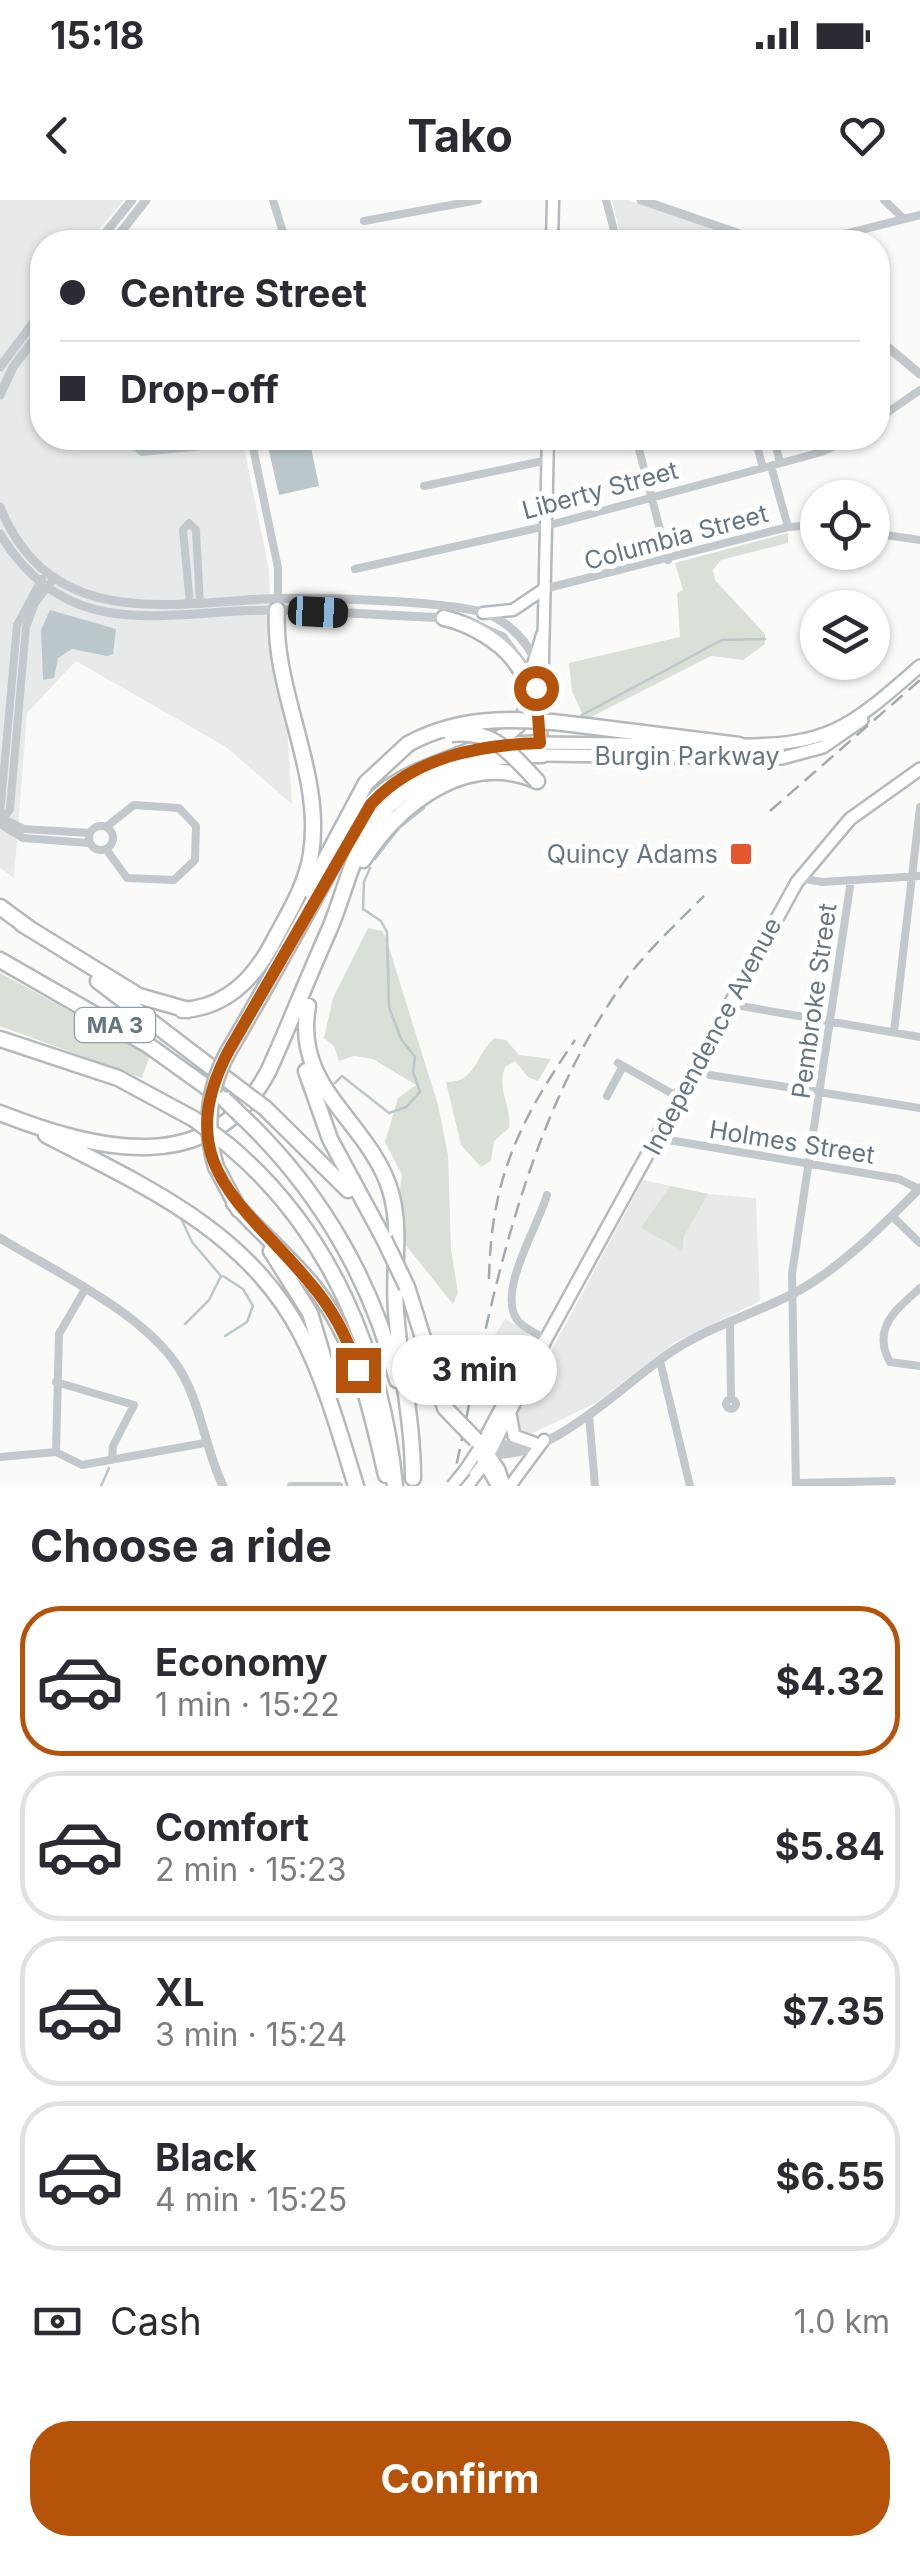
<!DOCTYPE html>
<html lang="en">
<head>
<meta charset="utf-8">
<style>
	body { margin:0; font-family:Inter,sans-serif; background:#f2f2f3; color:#2b2b33; height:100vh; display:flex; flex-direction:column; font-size:38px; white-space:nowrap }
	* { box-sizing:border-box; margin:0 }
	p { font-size:32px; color:#7c7c81 }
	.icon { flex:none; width:55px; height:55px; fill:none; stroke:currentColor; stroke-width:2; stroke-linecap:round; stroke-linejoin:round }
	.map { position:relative; height:1286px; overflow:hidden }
	.panel { display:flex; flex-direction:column; background:#fff; flex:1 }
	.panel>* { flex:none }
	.banner { position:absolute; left:30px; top:30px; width:860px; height:220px; border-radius:40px; box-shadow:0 2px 8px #0004; display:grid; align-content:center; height:220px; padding:0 30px; background:#fff }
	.controls { position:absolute; left:800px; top:280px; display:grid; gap:20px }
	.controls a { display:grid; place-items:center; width:90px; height:90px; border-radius:50%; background:#fff; box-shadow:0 2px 8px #0004; font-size:50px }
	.end { position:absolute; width:45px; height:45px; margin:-22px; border:12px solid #b45309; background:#fff; box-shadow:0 0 0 5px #fff }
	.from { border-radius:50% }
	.bubble { position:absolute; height:70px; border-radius:35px; background:#fff; box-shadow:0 2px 8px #0004; font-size:32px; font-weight:700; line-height:70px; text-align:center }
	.car { position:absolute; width:30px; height:60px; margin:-30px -15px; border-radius:12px; box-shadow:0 0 8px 2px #0007; background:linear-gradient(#222 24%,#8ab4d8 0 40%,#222 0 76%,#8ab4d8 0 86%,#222 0) }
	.banner b { display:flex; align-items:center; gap:35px; height:95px; font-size:38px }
	.banner b+b { border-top:2px solid #e1e1e2 }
	.banner i { width:25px; height:25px; background:#2b2b33 }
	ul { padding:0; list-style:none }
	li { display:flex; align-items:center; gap:30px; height:150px; margin:0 20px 15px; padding:0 10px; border:5px solid #e1e1e2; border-radius:40px }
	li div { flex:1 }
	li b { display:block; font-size:38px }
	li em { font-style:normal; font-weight:700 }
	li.current { border-color:#b45309 }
	li>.icon { width:90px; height:90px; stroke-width:1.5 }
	h2 { padding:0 30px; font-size:45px; line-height:120px }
	.pay { display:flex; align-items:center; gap:25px; height:110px; padding:0 30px; font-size:38px }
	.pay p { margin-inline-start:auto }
	.cta { display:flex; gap:20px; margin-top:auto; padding:20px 30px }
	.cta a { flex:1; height:115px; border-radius:40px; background:#b45309; color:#fff; font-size:40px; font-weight:700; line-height:115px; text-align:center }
	.status { display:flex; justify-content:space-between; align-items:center; height:70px; padding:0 50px; background:#fff; direction:ltr }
	.status svg { height:28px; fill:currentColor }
	header { display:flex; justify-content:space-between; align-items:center; height:130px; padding:0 30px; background:#fff; font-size:45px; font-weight:700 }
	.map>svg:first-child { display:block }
	.built { fill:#e8e9e9 }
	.green { fill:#dadfd7 }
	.water { fill:#bbc7cb }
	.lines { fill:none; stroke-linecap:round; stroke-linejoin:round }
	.stream { stroke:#bbc7cb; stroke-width:2.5 }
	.secondary-casing { stroke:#b3babf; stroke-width:15 }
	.primary-casing { stroke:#b5babe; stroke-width:16 }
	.motorway-casing { stroke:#b4b9bd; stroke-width:19 }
	.minor { stroke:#c3c8cc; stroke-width:8 }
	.tertiary { stroke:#c3c8cc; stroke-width:9 }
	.secondary { stroke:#fff; stroke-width:10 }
	.primary { stroke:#fff; stroke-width:11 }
	.motorway { stroke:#fff; stroke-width:14 }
	.rail { stroke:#a2aab0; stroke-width:2.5; stroke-dasharray:15 8; stroke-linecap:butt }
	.secondary-bridge-casing { stroke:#b3babf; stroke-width:15; stroke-linecap:butt }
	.motorway-bridge-casing { stroke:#b4b9bd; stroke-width:19; stroke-linecap:butt }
	.secondary-bridge { stroke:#fff; stroke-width:10 }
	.motorway-bridge { stroke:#fff; stroke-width:14 }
	.route { stroke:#b45309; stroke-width:12 }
	.poi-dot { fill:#e4572e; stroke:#fff; stroke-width:4 }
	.labels { text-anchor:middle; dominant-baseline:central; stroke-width:10; stroke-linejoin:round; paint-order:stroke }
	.shield { fill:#fff; stroke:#939fa8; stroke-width:2.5 }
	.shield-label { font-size:22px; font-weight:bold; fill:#657683 }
	.street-label { font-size:25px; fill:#657683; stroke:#fff }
	.poi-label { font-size:25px; fill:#657683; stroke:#fff; text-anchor:end }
</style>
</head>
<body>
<div class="status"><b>15:18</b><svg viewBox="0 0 49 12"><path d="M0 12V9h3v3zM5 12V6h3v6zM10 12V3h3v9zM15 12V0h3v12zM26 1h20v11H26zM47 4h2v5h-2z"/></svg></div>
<header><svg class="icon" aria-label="back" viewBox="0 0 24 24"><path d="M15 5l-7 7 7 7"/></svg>Tako<svg class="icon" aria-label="heart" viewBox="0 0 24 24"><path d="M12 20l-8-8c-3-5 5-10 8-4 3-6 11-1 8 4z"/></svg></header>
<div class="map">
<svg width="920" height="1286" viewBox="0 0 920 1286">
	<rect width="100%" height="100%" fill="#fafaf8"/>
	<!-- built -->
	<path class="built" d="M0 0H124L89 42H42V238H242L269 370 271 424 285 495 292 604 226 547 76 461 27 513 14 678 0 668Z
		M612 0H628L747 42H622Z
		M643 980 708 994 756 998 760 1101 675 1142 596 1203 526 1236 513 1222Z
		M505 1119 527 1132 531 1141 495 1203 485 1199 493 1138Z"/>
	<!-- green -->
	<path class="green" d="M788 333V343L721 360 713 370 715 380 765 434V444L743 460 711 456 585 520 572 491 569 463 680 437 677 393 683 390 675 363Z
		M368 728 382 731 386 738 438 905 448 955 451 1049 458 1093 453 1104 404 1043 399 996 402 975 385 942 398 898 416 885 373 859 354 856 339 861 334 846 324 838 333 798Z
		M0 773 150 855 142 878 0 826Z
		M495 838 506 840 519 855 551 859 538 881 528 877 515 861 505 867C496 891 512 904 509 928L494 941 491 961 481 967 461 945 446 882C477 883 476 852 495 838Z
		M670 986 708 994 683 1038V1051L641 1028Z"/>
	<!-- water -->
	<path class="water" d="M139 238H221L213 249 141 256 133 250Z
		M266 238H309L319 286 279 295Z
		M50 410 116 429 113 454 107 456 72 449 58 458 54 478 43 480 41 430Z"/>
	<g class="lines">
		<!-- stream -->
		<path class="stream" d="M582 515 722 440 765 439
			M375 659 399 628 424 608
			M335 883 342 876 389 913 406 907 420 892 413 872 415 857 401 839 389 807 387 732 381 721 363 709 364 682 370 668
			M179 1014 192 1042 221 1076 209 1100 185 1124
			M223 1076 243 1089 253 1106 247 1122 225 1136
			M101 1286 109 1268"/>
		<!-- secondary casing -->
		<g class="secondary-casing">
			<path id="secondary" d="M552 42 553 0
				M483 413 513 410 544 389
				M540 500 532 468 542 435
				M541 549 548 238
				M481 1257 497 1286
				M465 1270 482 1244 499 1269 505 1286
				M510 1286 544 1240"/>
		</g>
		<!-- primary casing -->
		<g class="primary-casing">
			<path id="primary" d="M540 543 696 545
				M734 545C830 546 850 527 920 466
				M542 555 782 558 823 547 862 520
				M510 1214 514 1236 534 1243
				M482 1244 525 1164 546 1139
				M467 1286 485 1262 546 1139 797 682 850 619 920 569"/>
		</g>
		<!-- motorway casing -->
		<g class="motorway-casing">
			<path id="motorway" d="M587 526 739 545
				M495 546 540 543
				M363 660C398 604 468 550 537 581
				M309 690 366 583 408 544
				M0 707 30 729
				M22 724 139 796 188 810
				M0 760 148 845 219 896
				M98 781 241 890
				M308 806C294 882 356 914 384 974 405 1018 392 1064 396 1111 400 1167 413 1221 413 1278
				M182 810C223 808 252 781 271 746 286 717 306 687 311 654 324 573 272 491 277 410
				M0 839 118 878 194 919
				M228 852C259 799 289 746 318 692 336 660 352 622 378 596 414 561 509 548 523 518 545 468 485 427 444 418
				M306 871 330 939 384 1039
				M265 908 348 990
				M0 913C95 950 211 981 269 870 290 823 309 775 330 728 343 697 350 663 367 634 401 575 477 554 542 555
				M253 927C323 997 373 1084 397 1180
				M46 935C144 986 248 1031 301 1134 326 1182 340 1235 356 1286
				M228 945C330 1030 382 1155 395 1286
				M216 967 239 1010
				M234 1003C259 1032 290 1057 314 1087 357 1141 371 1210 386 1275
				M271 1051 310 1113 333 1190
				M407 1087 445 1208"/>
		</g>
		<!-- minor -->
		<path class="minor" d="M273 0 285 39
			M606 0 617 42
			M884 0 903 18
			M364 21 478 0
			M813 42 920 15
			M878 219 920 190
			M251 238 278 368V401
			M636 238 668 360
			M755 238 763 268
			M774 238 780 263
			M548 241 572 238
			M771 266 788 327
			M424 286 548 260
			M872 333 920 340
			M355 369 546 326 822 252 851 238
			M544 389 788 327 818 325
			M190 404 183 330 189 323 196 330 200 404
			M0 614 17 425 42 379
			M4 619 24 629 90 633
			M0 624 10 609 26 427 35 403 55 377
			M0 624 23 638 89 643
			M89 638a12 12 0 1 1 24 0a12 12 0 1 1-24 0Z
			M106 627 134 605 179 608 196 626 195 660 174 680 127 678 106 649
			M800 678 822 682 920 676
			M729 804 920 837
			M894 832 920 607
			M618 863 678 897
			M694 868 710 875 920 908
			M607 896 623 866
			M657 938 899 979 919 989
			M892 1016 920 1043
			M920 1088C897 1109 871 1128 890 1162L920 1166
			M730 1122 731 1199
			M546 1139C537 1134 526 1129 519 1122 494 1095 539 1025 547 995
			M660 1161 690 1286
			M56 1182 134 1205 113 1246 112 1260
			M726 1204a5 5 0 1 1 10 0a5 5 0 1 1-10 0Z
			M589 1215 595 1286
			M56 1252 59 1134 84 1091
			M56 1252 82 1265 205 1243
			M0 1257 56 1252
			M796 1283 892 1281
			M291 1286H339
			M796 1286 792 1074 851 680"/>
		<!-- tertiary -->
		<path class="tertiary" d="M641 0 763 42
			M98 42 132 0
			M113 42 146 0
			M878 139 920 174
			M0 167 42 111
			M0 195 13 167 42 129
			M0 307C49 427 159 405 262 399 306 397 454 400 490 415 512 425 527 442 537 463
			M0 334C70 448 168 409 277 410 333 411 390 416 446 418
			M466 421 503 437 531 476
			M0 1038C57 1073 153 1117 184 1177 202 1211 206 1251 223 1286
			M488 1246 532 1243
			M486 1253C548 1265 624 1182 674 1150 712 1125 758 1113 798 1091 842 1067 884 1024 920 988"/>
		<!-- secondary -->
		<use href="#secondary" class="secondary"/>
		<!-- primary -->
		<use href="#primary" class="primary"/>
		<!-- motorway -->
		<use href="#motorway" class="motorway"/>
		<!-- rail -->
		<path class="rail" d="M770 611 920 480
			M489 1079C491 978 519 922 575 840
			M452 1286C489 1113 520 926 626 779 649 749 677 723 704 696"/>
		<!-- secondary-bridge casing -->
		<g class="secondary-bridge-casing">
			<path id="secondary-bridge" d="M452 1286 465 1270"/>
		</g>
		<!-- motorway-bridge casing -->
		<g class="motorway-bridge-casing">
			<path id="motorway-bridge" d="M451 534C494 529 510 553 537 581
				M408 544C464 513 526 518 587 526
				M241 890 265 908
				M224 899 253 927
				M194 919 228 945
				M216 967C204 926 208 889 228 852
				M384 1039 407 1087
				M445 1208 476 1240"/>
		</g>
		<!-- secondary-bridge -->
		<use href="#secondary-bridge" class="secondary-bridge"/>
		<!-- motorway-bridge -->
		<use href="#motorway-bridge" class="motorway-bridge"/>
	</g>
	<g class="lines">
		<!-- route -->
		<path class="route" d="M358 1170C348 1139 332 1108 310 1083 247 1006 169 966 228 852L371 604C415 557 478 545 540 543L536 488"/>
	</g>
	<!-- markers -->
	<rect class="poi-dot" x="729" y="642" width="24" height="24" rx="5"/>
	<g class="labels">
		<!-- shield labels -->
		<rect class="shield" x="75" y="808" width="80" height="34" rx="8"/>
		<g class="shield-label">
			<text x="115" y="825">MA 3</text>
		</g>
		<!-- street labels -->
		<g class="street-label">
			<text transform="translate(600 290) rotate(-15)">Liberty Street</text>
			<text transform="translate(676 337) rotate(-15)">Columbia Street</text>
			<text x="687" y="556">Burgin Parkway</text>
			<text transform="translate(814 801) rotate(-82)">Pembroke Street</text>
			<text transform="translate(712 836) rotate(-62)">Independence Avenue</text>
			<text transform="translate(792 942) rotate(9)">Holmes Street</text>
		</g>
		<!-- poi labels -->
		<g class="poi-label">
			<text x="718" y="654">Quincy Adams</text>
		</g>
	</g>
</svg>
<div class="controls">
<a><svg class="icon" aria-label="locate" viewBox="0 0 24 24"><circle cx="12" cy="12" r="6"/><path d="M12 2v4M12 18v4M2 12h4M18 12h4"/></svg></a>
<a><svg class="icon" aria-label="layers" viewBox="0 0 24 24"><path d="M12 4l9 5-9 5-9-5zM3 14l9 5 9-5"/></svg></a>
</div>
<i class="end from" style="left:536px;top:488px"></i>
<i class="end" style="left:358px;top:1170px"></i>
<div class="bubble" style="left:392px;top:1135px;width:165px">3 min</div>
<i class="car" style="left:318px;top:412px;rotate:93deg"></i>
<div class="banner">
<b><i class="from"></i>Centre Street</b>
<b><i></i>Drop-off</b>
</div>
</div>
<section class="panel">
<h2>Choose a ride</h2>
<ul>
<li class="current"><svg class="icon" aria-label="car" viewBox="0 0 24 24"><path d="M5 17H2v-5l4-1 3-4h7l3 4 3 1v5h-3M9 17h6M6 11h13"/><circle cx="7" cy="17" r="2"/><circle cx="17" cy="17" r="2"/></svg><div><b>Economy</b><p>1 min · 15:22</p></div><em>$4.32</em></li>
<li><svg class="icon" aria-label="car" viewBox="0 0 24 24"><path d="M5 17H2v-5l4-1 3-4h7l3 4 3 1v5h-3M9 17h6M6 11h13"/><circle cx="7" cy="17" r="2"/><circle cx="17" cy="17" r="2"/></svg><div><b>Comfort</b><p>2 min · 15:23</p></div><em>$5.84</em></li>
<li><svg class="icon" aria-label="car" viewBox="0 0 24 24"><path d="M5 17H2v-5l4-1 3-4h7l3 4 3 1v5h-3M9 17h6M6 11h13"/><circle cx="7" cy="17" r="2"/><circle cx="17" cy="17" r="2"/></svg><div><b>XL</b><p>3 min · 15:24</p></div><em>$7.35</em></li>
<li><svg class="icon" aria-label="car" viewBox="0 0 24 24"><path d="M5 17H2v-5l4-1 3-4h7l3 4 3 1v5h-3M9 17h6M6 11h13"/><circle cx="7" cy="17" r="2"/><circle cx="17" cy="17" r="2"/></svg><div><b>Black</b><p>4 min · 15:25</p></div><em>$6.55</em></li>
</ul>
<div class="pay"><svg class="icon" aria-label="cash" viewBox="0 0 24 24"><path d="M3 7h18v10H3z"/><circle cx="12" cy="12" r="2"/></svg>Cash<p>1.0 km</p></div>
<div class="cta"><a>Confirm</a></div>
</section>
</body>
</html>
